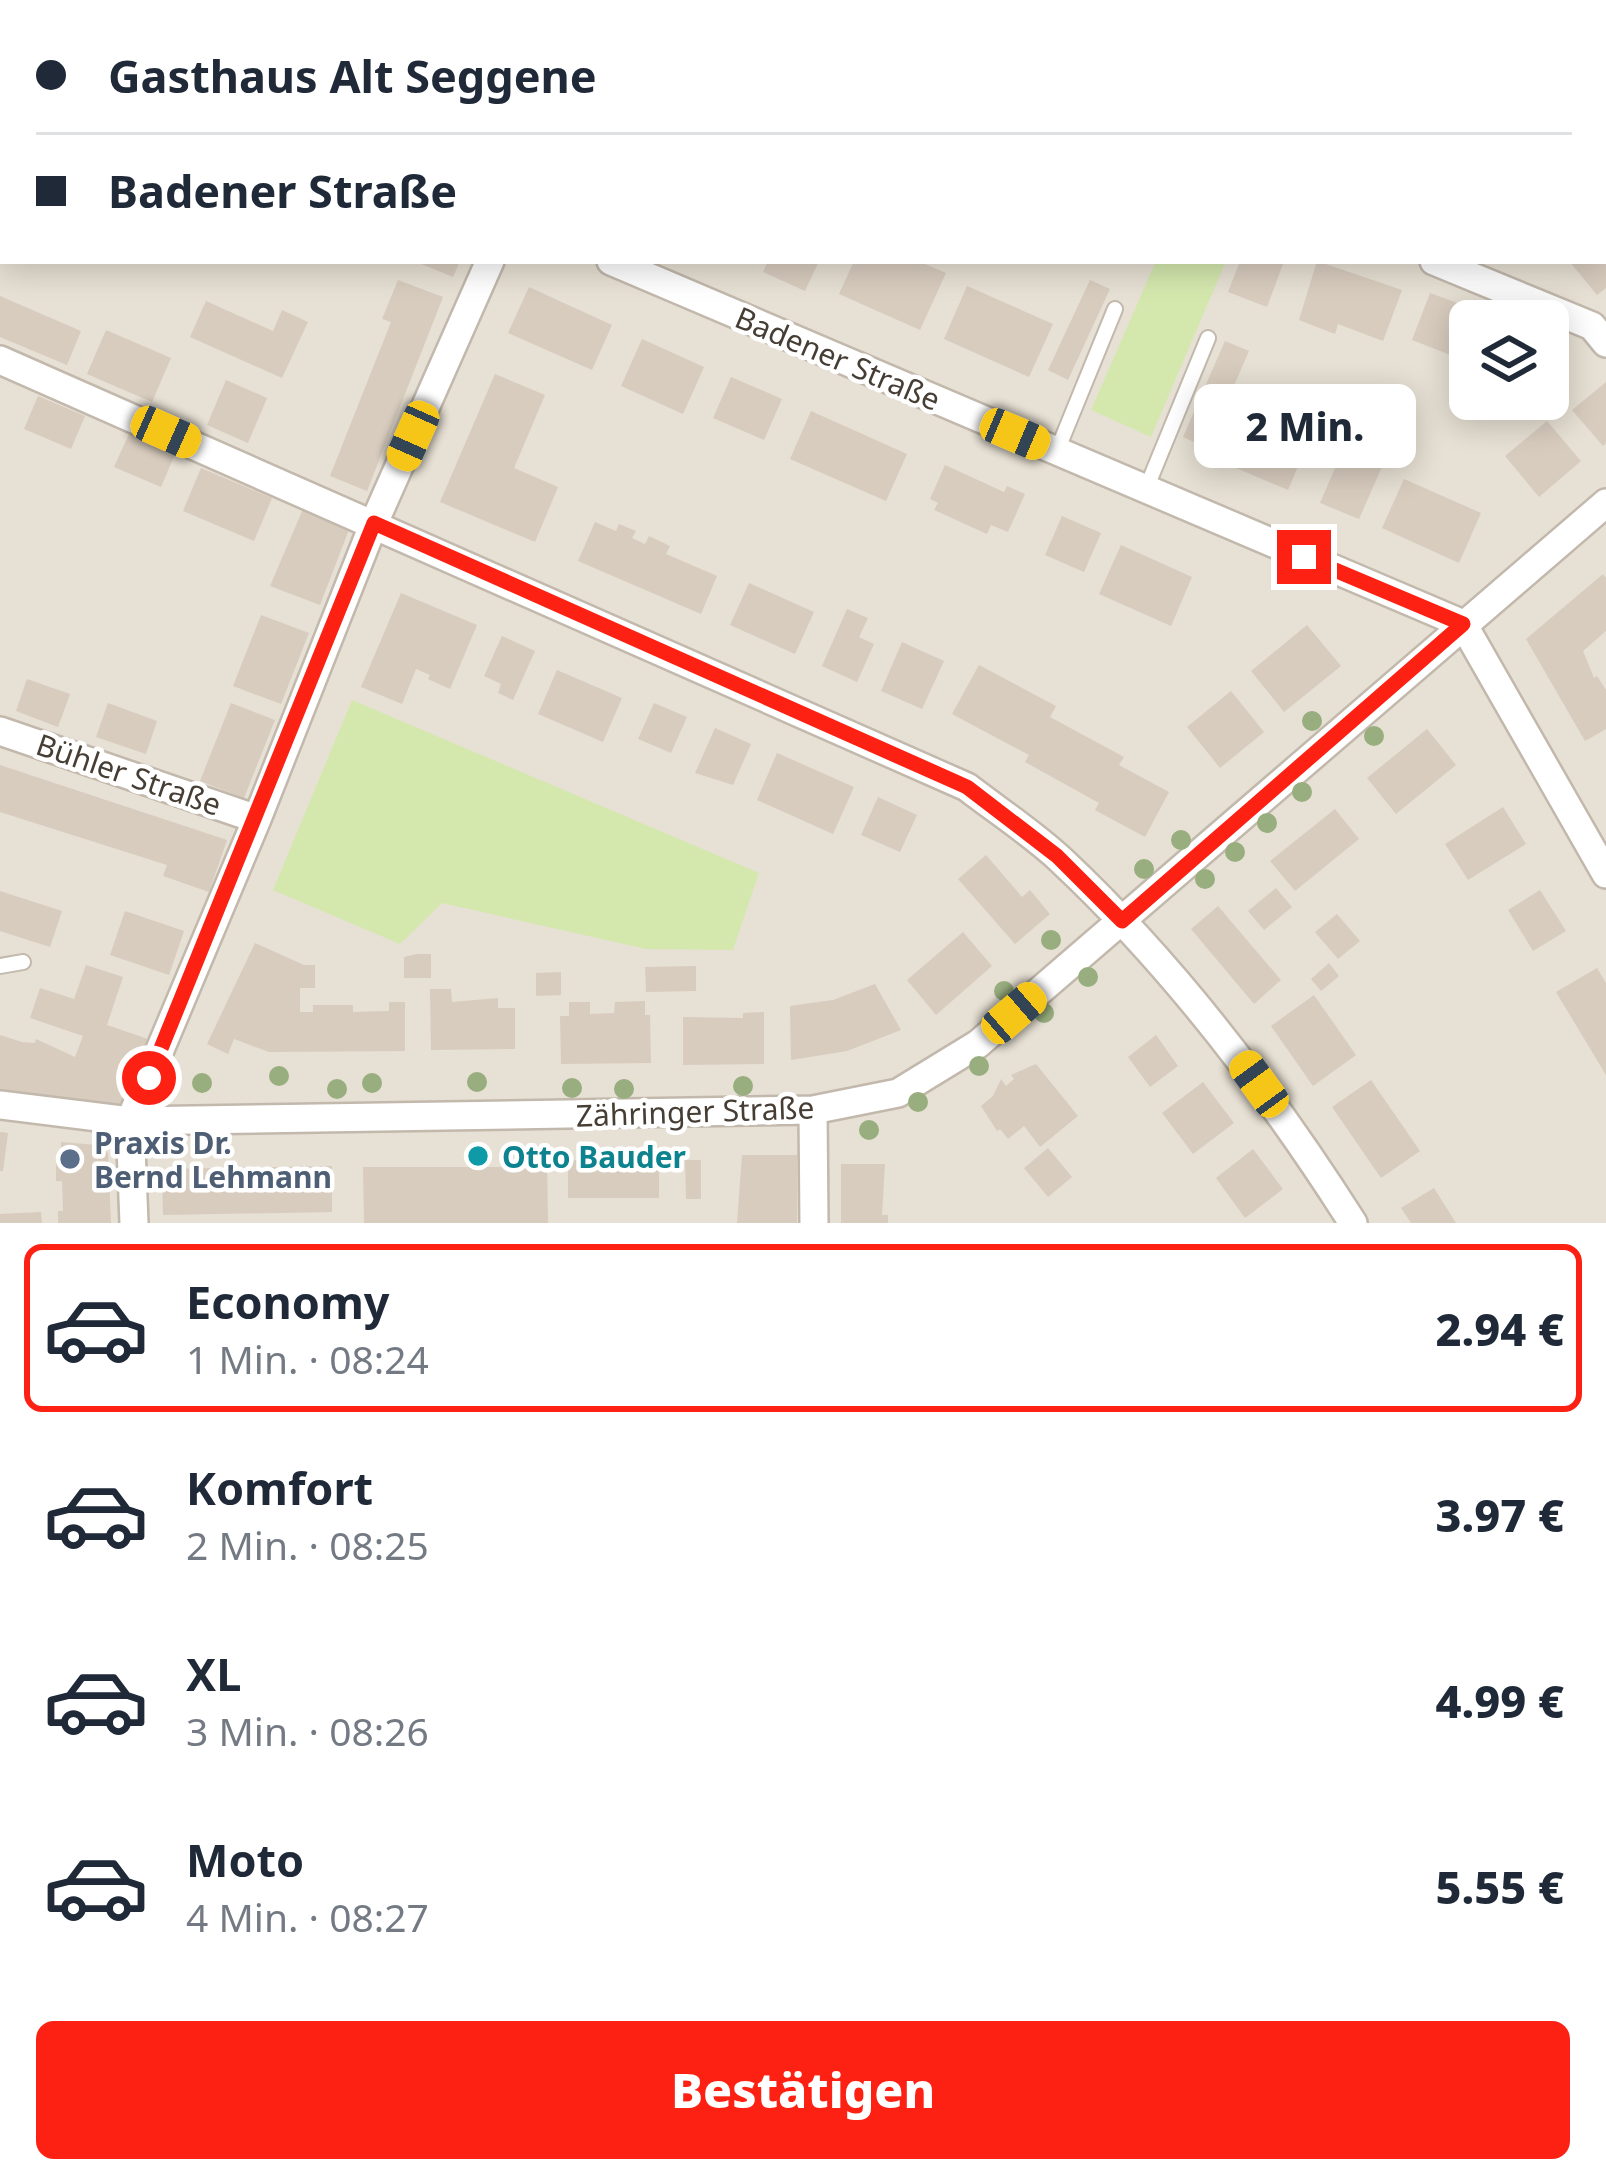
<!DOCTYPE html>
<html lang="de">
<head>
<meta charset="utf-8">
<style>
	body { margin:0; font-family:"Noto Sans",sans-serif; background:#f2f2f3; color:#1f2937; height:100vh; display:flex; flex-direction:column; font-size:45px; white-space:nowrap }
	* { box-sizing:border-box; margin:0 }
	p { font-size:39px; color:#747a83 }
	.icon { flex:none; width:66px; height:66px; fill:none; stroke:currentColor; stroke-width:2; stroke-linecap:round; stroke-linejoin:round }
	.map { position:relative; height:1223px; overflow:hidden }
	.details { display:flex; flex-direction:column; background:#fff; flex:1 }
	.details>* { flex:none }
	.hud { position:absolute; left:0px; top:0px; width:1608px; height:264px; box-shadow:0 6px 30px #0003; display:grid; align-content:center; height:264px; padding:0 36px; background:#fff }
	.tools { position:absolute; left:1449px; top:300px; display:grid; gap:24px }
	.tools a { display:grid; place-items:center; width:120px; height:120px; border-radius:18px; background:#fff; box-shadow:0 6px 30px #0003; font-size:60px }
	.end { position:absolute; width:54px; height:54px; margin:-27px; border:15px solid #fd2114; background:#fff; box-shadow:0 0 0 6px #fff }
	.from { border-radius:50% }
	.bubble { position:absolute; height:84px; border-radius:18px; background:#fff; box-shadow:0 6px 30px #0003; font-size:39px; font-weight:800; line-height:84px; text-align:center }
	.car { position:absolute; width:36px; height:72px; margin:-36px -18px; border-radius:15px; box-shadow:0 0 9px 3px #0007; background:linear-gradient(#f5c518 24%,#345 0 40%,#f5c518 0 76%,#345 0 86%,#f5c518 0) }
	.hud b { display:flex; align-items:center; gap:42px; height:114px; font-size:45px }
	.hud b+b { border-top:3px solid #e0e1e3 }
	.hud i { width:30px; height:30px; background:#1f2937 }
	ul { padding:21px 0 0; list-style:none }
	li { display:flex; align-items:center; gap:36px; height:168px; margin:0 24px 18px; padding:0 12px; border:6px solid transparent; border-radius:18px }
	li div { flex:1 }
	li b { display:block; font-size:45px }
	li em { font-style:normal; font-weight:800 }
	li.current { border-color:#fd2114 }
	li>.icon { width:108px; height:108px; stroke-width:1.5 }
	.action { display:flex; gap:24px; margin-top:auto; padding:24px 36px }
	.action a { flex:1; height:138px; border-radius:18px; background:#fd2114; color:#fff; font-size:48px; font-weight:800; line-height:138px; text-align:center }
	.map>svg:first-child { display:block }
	.residential { fill:#e7e0d4; fill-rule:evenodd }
	.green { fill:#d4e8ae }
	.building { fill:#d8ccbe }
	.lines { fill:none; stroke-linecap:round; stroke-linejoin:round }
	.lane-casing { stroke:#c2b8ac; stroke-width:18 }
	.street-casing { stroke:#c2b8ac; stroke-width:32 }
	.lane { stroke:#fff; stroke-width:14 }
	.street { stroke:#fff; stroke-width:27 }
	.tree { fill:#98ae7e }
	.route { stroke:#fd2114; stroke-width:15 }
	.culture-dot { fill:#0f9aa8; stroke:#fff; stroke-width:4.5 }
	.service-dot { fill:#5c6f8a; stroke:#fff; stroke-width:4.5 }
	.labels { text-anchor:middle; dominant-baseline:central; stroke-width:9; stroke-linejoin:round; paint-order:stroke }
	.street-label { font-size:30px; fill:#463e35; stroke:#fff }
	.service-label { font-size:30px; font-weight:bold; fill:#4e5e75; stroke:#fff; text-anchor:start }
	.culture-label { font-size:30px; font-weight:bold; fill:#0d838f; stroke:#fff; text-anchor:start }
</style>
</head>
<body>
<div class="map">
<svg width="1606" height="1223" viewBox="0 0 1606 1223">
	<rect width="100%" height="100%" fill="#f3eee6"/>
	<!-- residential -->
	<path class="residential" d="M0 0H1606V1223H0ZM3 3H1605V261H3ZM1470 321H1548V399H1470Z"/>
	<!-- green -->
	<path class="green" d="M1156 261H1226L1151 437 1091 410Z
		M352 700 759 873 733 950 646 949 442 903 400 944 273 890Z"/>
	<!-- building -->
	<path class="building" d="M414 261H460L453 277Z
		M768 261H819L805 291 763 272Z
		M854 261H918L946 273 920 330 839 294Z
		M1240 261H1284L1267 307 1228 292Z
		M1317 261 1402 290 1383 341 1338 324 1335 334 1299 320Z
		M1569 261H1606V288L1597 295Z
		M398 280 443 297 367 491 330 476 391 322 382 319Z
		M1090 280 1110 289 1068 380 1048 370Z
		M967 286 1053 324 1029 377 944 339Z
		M529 287 612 325 592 370 508 333Z
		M1430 293 1471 308 1453 356 1412 340Z
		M0 296 81 331 67 365 0 337Z
		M206 301 273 331 282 310 308 322 282 378 190 337Z
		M106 330 171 358 152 402 87 374Z
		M642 339 704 367 683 414 621 386Z
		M1225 341 1249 351 1207 448 1183 437Z
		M495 374 545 395 514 468 558 487 535 542 440 502Z
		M731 377 782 399 764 440 713 418Z
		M226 380 267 398 248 443 207 425Z
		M1606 382V443L1603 446 1572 410Z
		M38 396 85 416 71 449 24 429Z
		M1246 405 1312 433 1288 490 1222 462Z
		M811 411 907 454 886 501 790 459Z
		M1547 421 1581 461 1539 497 1505 456Z
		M129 434 175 454 161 487 114 467Z
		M1345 445 1384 462 1359 519 1320 503Z
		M945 465 1004 492 1007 486 1025 494 1008 532 991 525 987 534 934 510 938 503 930 499Z
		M201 468 272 498 254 541 183 511Z
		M1404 479 1481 513 1459 563 1382 528Z
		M303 509 350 527 320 605 270 586Z
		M1062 516 1101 533 1084 572 1045 555Z
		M595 522 616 531 619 524 636 531 632 538 645 544 649 536 670 546 666 554 717 576 701 614 578 561Z
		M1121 545 1192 577 1171 626 1099 594Z
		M1603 574 1606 578V631L1583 651 1594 678 1597 676 1606 690V729L1585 741 1526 639Z
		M749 583 814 612 795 654 730 625Z
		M401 593 477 625 450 689 428 679 430 675 416 669 402 704 361 687Z
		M847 609 868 618 859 637 874 644 857 682 822 666Z
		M261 615 309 633 281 704 233 686Z
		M1307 625 1341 666 1284 712 1251 671Z
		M502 636 535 651 513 700 498 693 501 684 484 676Z
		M902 642 944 661 922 709 881 691Z
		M979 665 1056 706 1050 717 1124 757 1119 765 1169 792 1145 837 1095 810 1099 803 1025 762 1029 755 952 714Z
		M557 670 622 698 603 742 538 714Z
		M27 679 70 694 58 727 16 711Z
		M1231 691 1264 732 1220 768 1187 727Z
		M108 703 157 721 146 754 96 737Z
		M231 703 275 720 244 798 200 781Z
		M654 703 687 717 671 753 638 739Z
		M715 728 751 744 733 785 695 773Z
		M1427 729 1456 765 1396 814 1367 778Z
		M777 753 854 787 833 834 757 800Z
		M0 765 227 840 209 892 163 876 167 865 0 812Z
		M878 797 917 815 900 852 861 835Z
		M1503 807 1526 844 1468 880 1445 844Z
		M1335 809 1359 839 1295 891 1270 861Z
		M986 855 1022 897 1030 890 1050 914 1015 944 958 879Z
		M1276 888 1292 907 1264 930 1248 911Z
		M1540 890 1566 931 1533 951 1508 910Z
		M0 891 62 911 50 947 0 931Z
		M1218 906 1281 980 1254 1004 1191 929Z
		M125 911 184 931 169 975 110 955Z
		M1337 914 1360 941 1338 959 1315 932Z
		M963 932 992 966 936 1015 907 980Z
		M255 943 304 965H315V988H300V1012H313V1005H353V1012L389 1011V1002H405V1051L269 1052 234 1039 228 1054 207 1044Z
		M417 954H431V978H404V957Z
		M1329 963 1339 976 1321 991 1311 979Z
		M86 965 123 977 107 1025 148 1039 126 1104 121 1107 0 1090V1035L22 1042 35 1043 36 1039 75 1057 83 1036 30 1018 40 988 74 999Z
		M696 966V991L646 992 645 967Z
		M1597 968 1606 983V1075L1556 992Z
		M561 972V995L536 996V973Z
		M875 984 901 1030 847 1051 791 1060 790 1006 833 1000Z
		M430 989H451L452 1002 498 998V1008H515V1049L431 1050Z
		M1314 995 1356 1055 1313 1086 1271 1026Z
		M645 1001V1015H650L651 1063 561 1064 560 1016H569V1002H590V1014L614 1013 615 1002Z
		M764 1012V1064L683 1065V1017L743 1018V1013Z
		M1156 1035 1178 1066 1150 1087 1128 1057Z
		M1036 1064 1078 1116 1040 1147 1024 1126 1008 1139 1000 1129 997 1131 981 1106 993 1096 1001 1079 1006 1086 1014 1079 1011 1075Z
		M1371 1080 1420 1151 1381 1178 1332 1107Z
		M1203 1082 1234 1123 1193 1154 1162 1113Z
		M0 1132 8 1133 3 1171H0Z
		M61 1142 97 1145 108 1153 111 1223H58V1211H63L62 1181H56V1159L61 1158Z
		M1048 1148 1072 1177 1048 1197 1024 1168Z
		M1253 1149 1283 1189 1245 1218 1216 1178Z
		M742 1155H797V1223H737Z
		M568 1160 659 1162V1198H568Z
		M685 1160H701V1199H686Z
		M547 1161 548 1223H364L363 1167H510V1162Z
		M841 1164H885L882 1215H888V1223H841Z
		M332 1166V1212L163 1215 162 1169Z
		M1434 1188 1456 1223H1411L1401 1208Z
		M41 1212 42 1223H0V1214Z"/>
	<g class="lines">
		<!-- lane casing -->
		<g class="lane-casing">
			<path id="lane" d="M1057 451 1115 309
				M1146 489 1208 338
				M0 966 23 962"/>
		</g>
		<!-- street casing -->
		<g class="street-casing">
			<path id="street" d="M1 0 8 3
				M829 0 836 3
				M1594 0 1597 3
				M606 3 608 0
				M876 3 877 0
				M1128 3 1129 0
				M1457 3 1460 0
				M611 261 1463 624 1606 874
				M1434 261 1592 326 1606 343
				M0 360 967 787C998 811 1032 833 1061 860 1175 967 1269 1091 1353 1223
				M0 731 257 819
				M0 1105 130 1121 813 1110 898 1093 978 1044 1606 503
				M813 1110 814 1223
				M134 1223 130 1121 257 819 374 523 490 261"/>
		</g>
		<!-- lane -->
		<use href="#lane" class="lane"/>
		<!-- street -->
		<use href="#street" class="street"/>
	</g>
	<!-- trees -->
	<g class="tree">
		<circle cx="1312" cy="721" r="10"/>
		<circle cx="1374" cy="736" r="10"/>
		<circle cx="1302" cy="792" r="10"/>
		<circle cx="1267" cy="823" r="10"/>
		<circle cx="1181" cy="840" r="10"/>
		<circle cx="1235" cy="852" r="10"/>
		<circle cx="1144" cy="869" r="10"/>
		<circle cx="1205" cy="879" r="10"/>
		<circle cx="1051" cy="940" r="10"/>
		<circle cx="1088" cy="977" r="10"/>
		<circle cx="1004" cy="991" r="10"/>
		<circle cx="1044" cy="1013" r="10"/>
		<circle cx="979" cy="1066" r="10"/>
		<circle cx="279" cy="1076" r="10"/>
		<circle cx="477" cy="1082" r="10"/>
		<circle cx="202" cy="1083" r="10"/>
		<circle cx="372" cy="1083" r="10"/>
		<circle cx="743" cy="1086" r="10"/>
		<circle cx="572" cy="1088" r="10"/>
		<circle cx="337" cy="1089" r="10"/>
		<circle cx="624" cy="1089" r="10"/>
		<circle cx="918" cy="1102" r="10"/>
		<circle cx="869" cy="1130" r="10"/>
	</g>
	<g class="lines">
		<!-- route -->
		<path class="route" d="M149 1078 374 523 967 787 1057 856 1122 921 1463 624 1304 557"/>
	</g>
	<!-- markers -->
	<circle class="culture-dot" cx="478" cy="1156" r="12"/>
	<circle class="service-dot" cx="70" cy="1159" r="12"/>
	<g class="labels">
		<!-- street labels -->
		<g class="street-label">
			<text transform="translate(838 358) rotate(23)">Badener Straße</text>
			<text transform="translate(129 774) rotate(19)">Bühler Straße</text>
			<text transform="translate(695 1111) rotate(-2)">Zähringer Straße</text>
		</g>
		<!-- service labels -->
		<g class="service-label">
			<text x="94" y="1142">Praxis Dr.<tspan x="94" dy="34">Bernd Lehmann</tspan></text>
		</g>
		<!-- culture labels -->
		<g class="culture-label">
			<text x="502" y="1156">Otto Bauder</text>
		</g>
	</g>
</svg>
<div class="tools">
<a><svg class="icon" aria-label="layers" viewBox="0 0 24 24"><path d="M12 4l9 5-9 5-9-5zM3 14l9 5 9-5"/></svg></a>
</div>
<i class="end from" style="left:149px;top:1078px"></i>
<i class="end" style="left:1304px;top:557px"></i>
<div class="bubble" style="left:1194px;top:384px;width:222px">2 Min.</div>
<i class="car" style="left:166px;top:432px;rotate:114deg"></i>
<i class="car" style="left:1015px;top:434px;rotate:113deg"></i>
<i class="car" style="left:413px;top:436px;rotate:204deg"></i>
<i class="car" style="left:1014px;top:1013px;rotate:49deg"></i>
<i class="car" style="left:1259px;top:1084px;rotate:324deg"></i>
<div class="hud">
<b><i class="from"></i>Gasthaus Alt Seggene</b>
<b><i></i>Badener Straße</b>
</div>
</div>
<section class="details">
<ul>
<li class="current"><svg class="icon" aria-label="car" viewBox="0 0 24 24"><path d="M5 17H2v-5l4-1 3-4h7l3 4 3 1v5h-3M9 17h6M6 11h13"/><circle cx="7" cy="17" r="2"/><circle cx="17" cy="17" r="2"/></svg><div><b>Economy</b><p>1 Min. · 08:24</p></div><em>2.94 €</em></li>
<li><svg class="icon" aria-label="car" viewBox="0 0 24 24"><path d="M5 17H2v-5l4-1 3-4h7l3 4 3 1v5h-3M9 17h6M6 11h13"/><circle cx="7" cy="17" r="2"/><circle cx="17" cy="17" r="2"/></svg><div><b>Komfort</b><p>2 Min. · 08:25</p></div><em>3.97 €</em></li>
<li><svg class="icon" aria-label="car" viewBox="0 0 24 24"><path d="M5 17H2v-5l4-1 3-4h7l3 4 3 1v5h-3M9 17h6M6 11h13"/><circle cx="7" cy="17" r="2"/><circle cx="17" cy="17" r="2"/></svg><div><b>XL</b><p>3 Min. · 08:26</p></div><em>4.99 €</em></li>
<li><svg class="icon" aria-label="car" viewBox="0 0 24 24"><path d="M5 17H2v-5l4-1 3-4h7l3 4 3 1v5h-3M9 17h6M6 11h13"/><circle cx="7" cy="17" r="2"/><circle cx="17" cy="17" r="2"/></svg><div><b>Moto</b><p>4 Min. · 08:27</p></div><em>5.55 €</em></li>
</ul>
<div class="action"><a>Bestätigen</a></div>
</section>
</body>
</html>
